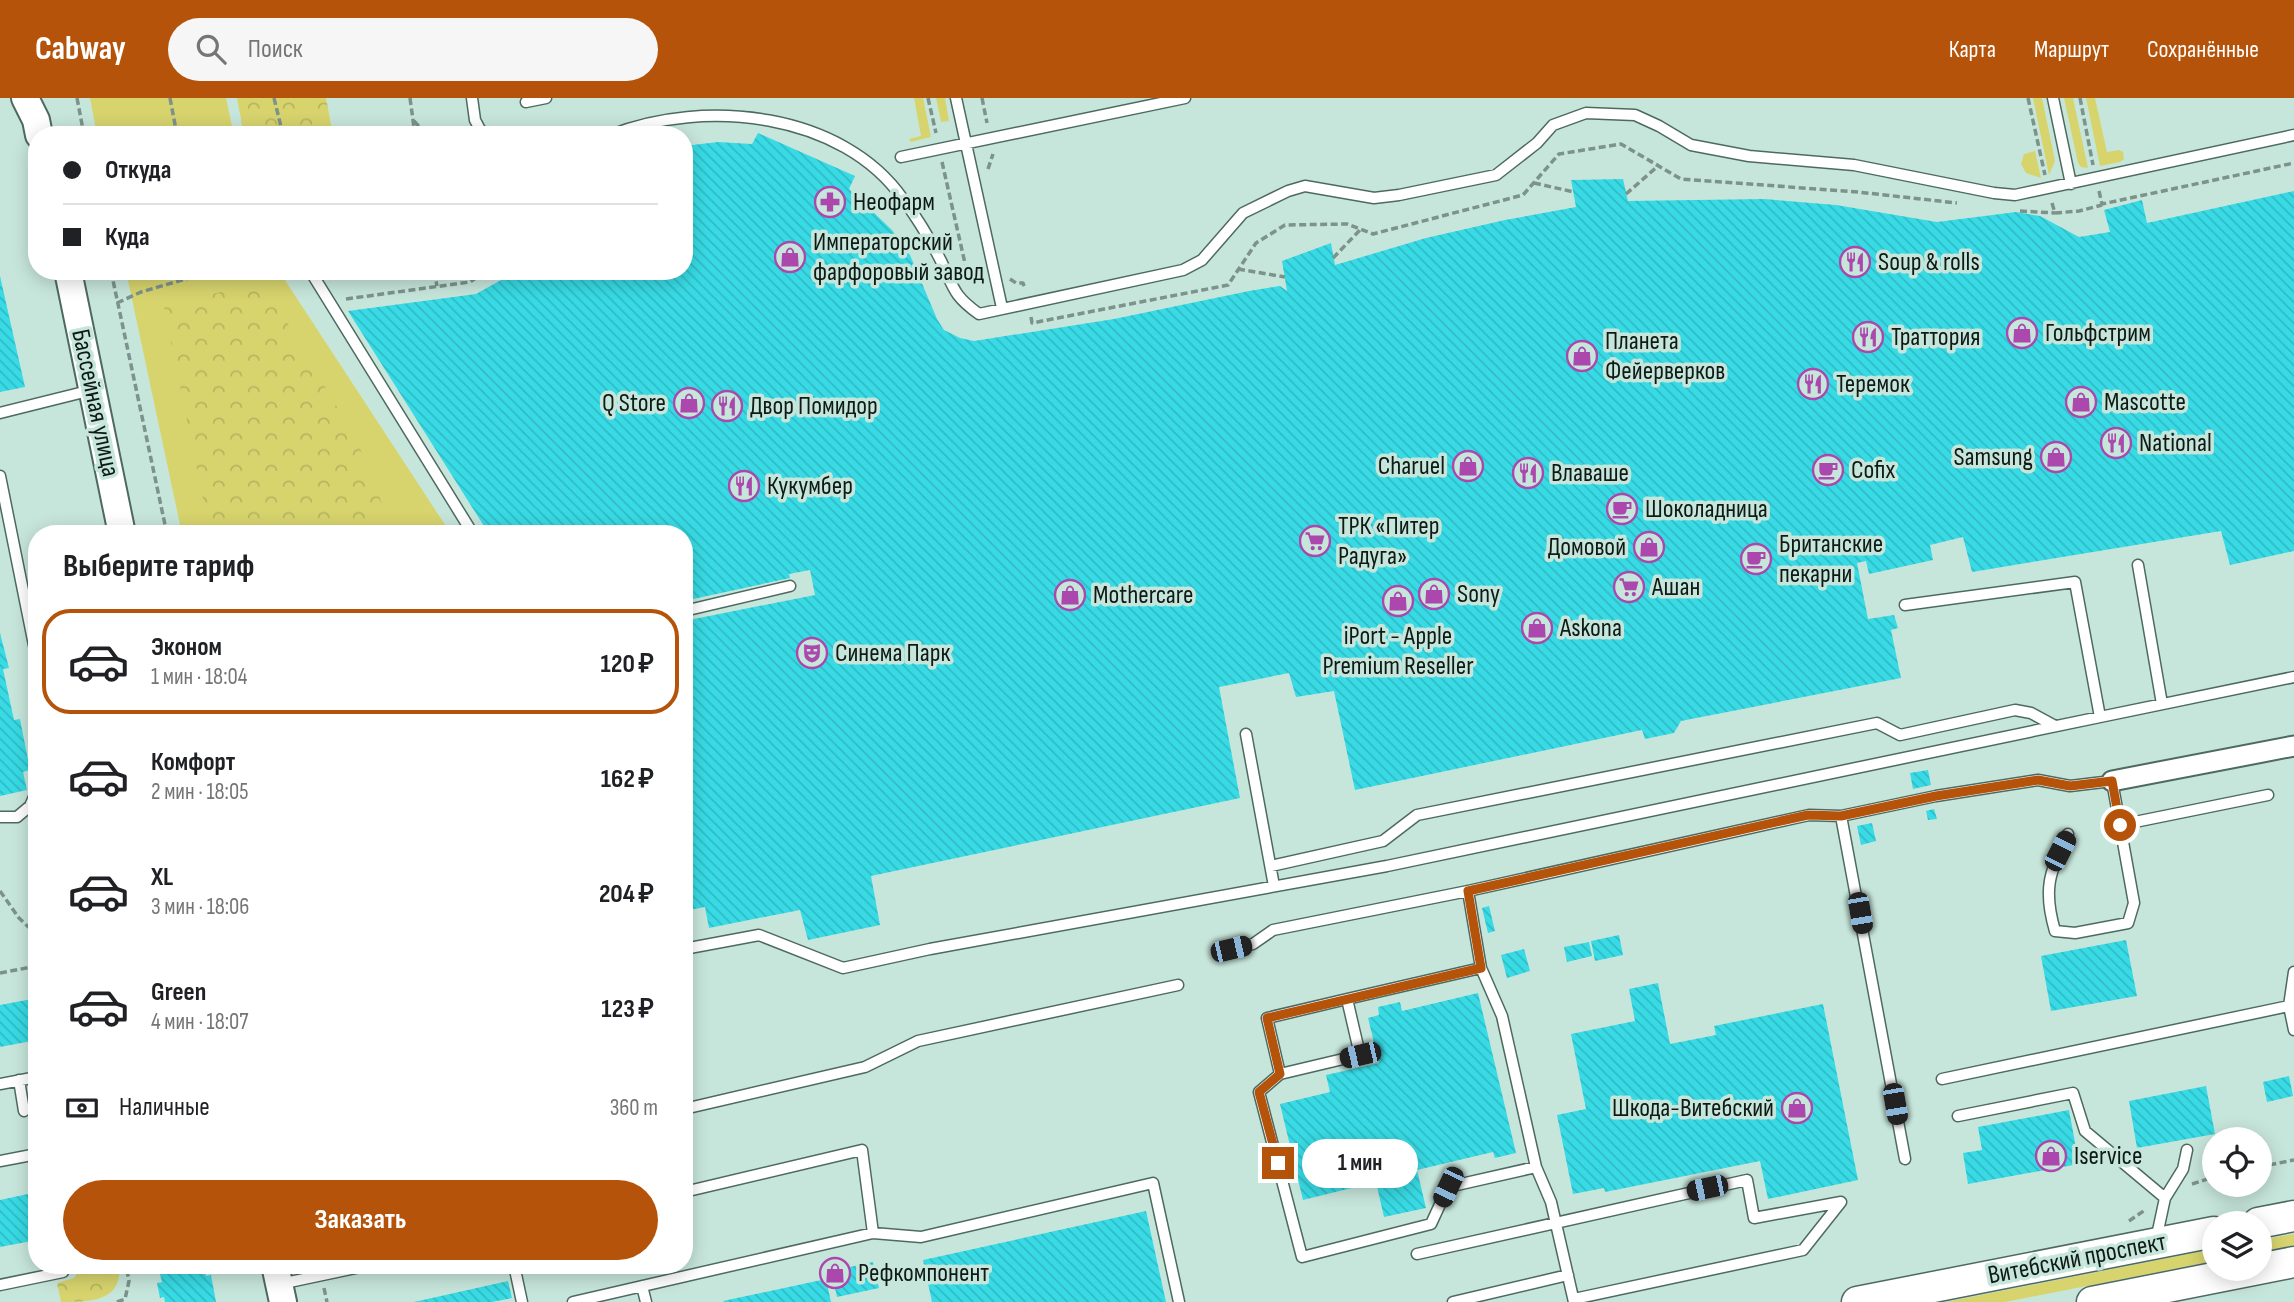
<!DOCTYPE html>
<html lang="ru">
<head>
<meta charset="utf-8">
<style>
	body { margin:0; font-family:"Sofia Sans Condensed",sans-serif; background:#f6f6f6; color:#202124; height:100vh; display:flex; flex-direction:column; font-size:26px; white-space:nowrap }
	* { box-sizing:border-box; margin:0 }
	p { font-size:23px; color:#757577 }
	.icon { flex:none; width:38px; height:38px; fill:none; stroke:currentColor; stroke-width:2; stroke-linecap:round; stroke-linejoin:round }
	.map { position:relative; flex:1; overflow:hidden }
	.details { position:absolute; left:28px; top:427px; width:665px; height:749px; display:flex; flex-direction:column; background:#fff; border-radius:28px; box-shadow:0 4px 18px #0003 }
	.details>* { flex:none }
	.hud { position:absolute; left:28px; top:28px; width:665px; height:154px; border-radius:28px; box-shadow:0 4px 18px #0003; display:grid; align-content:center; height:154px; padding:0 35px; background:#fff }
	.controls { position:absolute; left:2202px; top:1029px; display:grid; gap:14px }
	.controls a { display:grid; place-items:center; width:70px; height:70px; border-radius:50%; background:#fff; box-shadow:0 4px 18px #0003; font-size:35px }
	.end { position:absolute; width:32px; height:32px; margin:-16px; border:9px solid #b45309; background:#fff; box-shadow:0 0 0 4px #fff }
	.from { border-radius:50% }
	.bubble { position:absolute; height:49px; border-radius:24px; background:#fff; box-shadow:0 4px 18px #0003; font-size:23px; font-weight:700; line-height:49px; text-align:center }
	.car { position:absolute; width:21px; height:42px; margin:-21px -10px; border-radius:9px; box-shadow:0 0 5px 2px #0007; background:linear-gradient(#222 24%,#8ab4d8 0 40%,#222 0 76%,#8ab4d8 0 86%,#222 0) }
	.hud b { display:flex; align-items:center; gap:24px; height:66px; font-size:26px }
	.hud b+b { border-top:2px solid #e0e0e0 }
	.hud i { width:18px; height:18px; background:#202124 }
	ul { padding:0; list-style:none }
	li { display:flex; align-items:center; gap:21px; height:105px; margin:0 14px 10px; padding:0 21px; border:4px solid transparent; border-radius:28px }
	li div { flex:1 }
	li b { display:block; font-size:26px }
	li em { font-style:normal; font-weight:700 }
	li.current { border-color:#b45309 }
	li>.icon { width:63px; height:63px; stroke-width:1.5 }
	h2 { padding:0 35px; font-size:32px; line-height:84px }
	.pay { display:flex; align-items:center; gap:18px; height:77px; padding:0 35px; font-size:26px }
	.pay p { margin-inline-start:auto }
	.action { display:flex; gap:14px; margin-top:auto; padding:14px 35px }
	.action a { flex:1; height:80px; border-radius:42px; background:#b45309; color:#fff; font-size:28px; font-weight:700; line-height:80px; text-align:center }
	header { display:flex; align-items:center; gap:42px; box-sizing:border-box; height:98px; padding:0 35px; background:#b45309; color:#fff }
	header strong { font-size:33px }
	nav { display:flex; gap:38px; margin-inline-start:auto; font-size:24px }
	.search { width:490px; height:63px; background:#f6f6f6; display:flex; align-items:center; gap:18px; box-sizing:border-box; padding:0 24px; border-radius:38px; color:#757577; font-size:26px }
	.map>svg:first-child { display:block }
	.grass { fill:#d7d46e }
	.park { fill:url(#park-crowns) }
	.building { fill:url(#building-back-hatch) }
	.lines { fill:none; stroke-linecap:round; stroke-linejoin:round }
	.lane-casing { stroke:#4e6a60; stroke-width:13 }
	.street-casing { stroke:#4e6a60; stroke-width:23 }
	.secondary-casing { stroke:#4e6a60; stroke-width:30 }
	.primary-casing { stroke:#4e6a60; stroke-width:33 }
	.path { stroke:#7c928a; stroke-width:3.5; stroke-dasharray:7 3.5; stroke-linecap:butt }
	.lane { stroke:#fff; stroke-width:10 }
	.street { stroke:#fff; stroke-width:19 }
	.secondary { stroke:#fff; stroke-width:26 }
	.primary { stroke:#fff; stroke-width:30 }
	.route { stroke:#b45309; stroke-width:9 }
	.labels { text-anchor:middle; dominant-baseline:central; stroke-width:7; stroke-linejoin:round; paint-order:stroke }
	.poi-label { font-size:26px; fill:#0f1a16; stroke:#c7e6db; text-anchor:start }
	.street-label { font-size:26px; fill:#0f1a16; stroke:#c7e6db }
</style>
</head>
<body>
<header>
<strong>Cabway</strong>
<div class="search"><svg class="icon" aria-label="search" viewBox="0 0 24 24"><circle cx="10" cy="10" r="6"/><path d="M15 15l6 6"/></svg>Поиск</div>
<nav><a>Карта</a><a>Маршрут</a><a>Сохранённые</a></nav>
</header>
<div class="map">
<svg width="2294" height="1204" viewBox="0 0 2294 1204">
	<defs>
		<pattern id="park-crowns" width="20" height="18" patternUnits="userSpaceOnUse" patternTransform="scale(1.75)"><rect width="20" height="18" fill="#d7d46e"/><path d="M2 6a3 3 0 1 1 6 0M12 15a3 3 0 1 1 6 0" fill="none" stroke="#b7b55f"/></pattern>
		<pattern id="building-back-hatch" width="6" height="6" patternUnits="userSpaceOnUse" patternTransform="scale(1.75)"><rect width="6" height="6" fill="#38dbe5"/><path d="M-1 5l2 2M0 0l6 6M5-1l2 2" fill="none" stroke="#30bbc4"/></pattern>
	</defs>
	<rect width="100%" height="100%" fill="#c7e6db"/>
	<!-- grass -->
	<path class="grass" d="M90 0H226L234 37H97Z
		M914 0H923L931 39 911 44 909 41 921 38Z
		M936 0H945L949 23 941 24Z
		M2033 0H2042L2055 63 2049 77Z
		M2064 0H2073L2088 70 2081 69 2078 65Z
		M2086 0H2095L2107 54 2119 52 2123 54 2124 61 2120 64 2100 68Z
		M2035 53 2041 80 2026 75 2021 66 2024 56Z
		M126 173H279L451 436H182Z
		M2294 1136V1147L2259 1154V1142Z
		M2214 1151V1163L2005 1204H1946Z"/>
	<!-- park -->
	<path class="park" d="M237 0H326L333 37H244Z
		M263 183 358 345 394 436H210L164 209Z
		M83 1167H119C123 1204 90 1204 61 1204L57 1185 74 1180Z"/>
	<!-- building -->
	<path class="building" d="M758 35 855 78 849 91 892 132 910 157 937 221 944 232 960 240 974 243 1114 221 1249 193 1280 188 1287 193 1282 163 1331 145 1335 167 1426 140 1505 122 1576 109 1571 82 1623 81 1628 103 1764 101 1836 107 1937 124 2016 114 2040 118 2079 139 2110 134 2104 112 2142 102 2147 125 2294 93V453L2230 467 2221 433 1972 474 1963 439 1930 447 1933 462 1869 476 1866 463 1857 465 1868 521 1894 517 1898 530 1891 532 1901 580 1681 623 1674 635 1645 641 1642 632 1355 692 1334 593 1296 599 1289 575 1219 589 1240 700 871 778 880 827 808 842 800 812 709 830 705 809 684 813V523L815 497 810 472 789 476 790 480 684 503V436H489L348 213 476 196 501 182 508 173H684V48L718 44 752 46Z
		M0 178 25 289 0 294Z
		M0 535 9 570 3 571 14 622 20 621 30 672 23 674 27 692 0 698Z
		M1928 672 1931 687 1913 691 1910 675Z
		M1934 711 1937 721 1928 722 1926 713Z
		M1872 725 1876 743 1861 747 1857 728Z
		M1489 808 1495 833 1488 835 1482 810Z
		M1619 837 1623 857 1595 863 1591 843Z
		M2126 842 2137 898 2051 913 2041 858Z
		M1589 844 1592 858 1567 864 1564 849Z
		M1524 851 1530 873 1507 880 1501 857Z
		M1658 885 1670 946 1716 937 1714 928 1823 906 1858 1082 1768 1101 1760 1063 1605 1094 1604 1090 1573 1096 1557 1017 1586 1011 1571 936 1635 923 1629 891Z
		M1478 895 1516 1055 1495 1060 1493 1054 1417 1072 1426 1110 1384 1119 1376 1084 1303 1102 1280 1006 1330 994 1326 977 1379 965 1368 920 1379 917 1378 909 1400 904 1402 913Z
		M37 900V942L0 949V907Z
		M2289 978 2293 998 2267 1004 2263 984Z
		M2206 988 2215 1036 2137 1050 2129 1003Z
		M2069 1012 2079 1066 1968 1086 1963 1055 1982 1052 1978 1029Z
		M37 1094V1142L0 1149V1102Z
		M1146 1113 1166 1204H932L923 1162Z
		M873 1164 879 1190 837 1199 831 1173Z
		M162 1167H204L206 1178 211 1177 216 1204H165L164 1199 160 1200 157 1185 162 1184 159 1172H163Z
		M826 1181 831 1204H724L723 1203Z
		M508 1183 512 1200 492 1204H414Z"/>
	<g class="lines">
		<!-- lane casing -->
		<g class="lane-casing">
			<path id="lane" d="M472 0 475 22 483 37
				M956 0 1002 210
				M2053 0 2071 86
				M526 4 546 0
				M611 37C704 0 842 14 903 101 918 121 931 143 942 165 954 191 954 198 979 216L1183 172 1202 162 1243 115 1288 93 1305 88 1374 100 1399 97 1496 77 1537 45 1553 27 1586 15 1635 17 1659 28 1691 47 1749 58 1854 67 1994 95 2015 97 2294 37
				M901 59 1185 0
				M324 173 314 179 473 436
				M0 315 92 292
				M0 378 37 562
				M2138 467 2162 606
				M1905 507 2075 484 2100 619 2294 579
				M684 513 790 488
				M1246 636 1274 788
				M0 719H17L30 708 37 692
				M2120 727 2268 697
				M1271 768 1383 743 1417 717 1877 625 1900 637 2015 612 2031 615 2055 628
				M1468 793 1481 870
				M684 851 759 837 843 870 930 851 1387 768 2100 619
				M1231 851 1253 846 1273 832 1468 793 1809 717 1841 718
				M2294 874 2289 908 2294 932
				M1347 901 1481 870 1502 918 1536 1069 1551 1104 1574 1204
				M1280 976 1267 920 1347 901 1360 957 1280 976 1259 994 1302 1159 1431 1126 1448 1089 1536 1069
				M1942 981 2289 908
				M19 982 24 1013
				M0 986 37 979
				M684 1011 865 969 918 943 1178 887
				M1958 1018 2073 995 2085 1033 2165 1100
				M1905 1061 1841 718 1936 698 2038 682 2070 688 2112 683 2134 805 2128 825 2075 835 2055 833C2043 792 2049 774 2068 736
				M0 1063 37 1056
				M684 1094 862 1052 873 1135 921 1139 1153 1085 1179 1204
				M2156 1142 2165 1100 2183 1071 2187 1052
				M1417 1156 1747 1082 1754 1120 1841 1104 1803 1152 1574 1201
				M514 1167 522 1204
				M280 1186 370 1167
				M0 1187 63 1174 67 1167
				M642 1188 646 1204
				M573 1204 873 1135
				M1453 1204 1568 1177"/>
		</g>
		<!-- street casing -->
		<g class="street-casing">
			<path id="street" d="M2112 683 2294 648"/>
		</g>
		<!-- secondary casing -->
		<g class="secondary-casing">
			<path id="secondary" d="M25 0 36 22 39 37
				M68 173 122 436
				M275 1167 283 1204"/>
		</g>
		<!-- primary casing -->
		<g class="primary-casing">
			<path id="primary" d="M2258 1125 2294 1118
				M1857 1204 2214 1134
				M2092 1204 2294 1164"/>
		</g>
		<!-- path -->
		<path class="path" d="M77 0 84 37
			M170 0 177 37
			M274 0 283 37
			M410 0 415 37
			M928 0 936 35
			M982 0 987 25
			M2028 0 2045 77
			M2080 0 2093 67
			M414 23 427 37
			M942 64 969 183
			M988 71 993 56
			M1534 85 1574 94
			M2099 93 2102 106 2294 65
			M1626 96 1658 68
			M2052 105 2055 115 2079 113 2102 107
			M2020 113 2055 115
			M1333 160 1360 132
			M1238 171 1285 179
			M111 173 167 436
			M434 173 437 188
			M1010 181 1016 185H1023L1025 191
			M346 201 470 184 486 173
			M117 205 141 194 213 173
			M1031 219 1032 225 1228 187 1256 145 1285 127 1347 126 1373 136 1523 97 1559 56 1621 46 1681 81 1858 94 1957 105
			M0 793 19 820 37 837
			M0 875 37 868
			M2259 1069 2294 1062
			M2192 1086 2214 1079
			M2129 1123 2145 1112
			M324 1190 327 1204
			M117 1204 125 1201 129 1183 126 1167"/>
		<!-- lane -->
		<use href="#lane" class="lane"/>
		<!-- street -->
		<use href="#street" class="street"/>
		<!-- secondary -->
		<use href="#secondary" class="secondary"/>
		<!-- primary -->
		<use href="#primary" class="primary"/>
	</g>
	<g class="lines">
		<!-- route -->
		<path class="route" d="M1278 1065 1259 994 1280 976 1267 920 1481 870 1468 793 1808 717 1841 718 1936 698 2038 682 2070 688 2112 683 2120 727"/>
	</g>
	<!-- icons -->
	<defs>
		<g id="pharmacy-ring" transform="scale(1.575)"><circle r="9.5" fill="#c7e6db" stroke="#ab47ad" stroke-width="1.5"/><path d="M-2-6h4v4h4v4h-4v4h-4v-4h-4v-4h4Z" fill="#ab47ad"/></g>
		<g id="shop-ring" transform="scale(1.575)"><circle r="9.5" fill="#c7e6db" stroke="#ab47ad" stroke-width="1.5"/><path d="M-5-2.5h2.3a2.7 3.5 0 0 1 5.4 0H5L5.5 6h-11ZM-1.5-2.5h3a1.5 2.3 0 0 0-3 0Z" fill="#ab47ad"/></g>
		<g id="restaurant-ring" transform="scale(1.575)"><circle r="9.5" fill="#c7e6db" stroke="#ab47ad" stroke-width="1.5"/><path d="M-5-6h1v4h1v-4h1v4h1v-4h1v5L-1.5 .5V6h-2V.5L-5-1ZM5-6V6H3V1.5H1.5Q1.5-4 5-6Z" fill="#ab47ad"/></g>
		<g id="cafe-ring" transform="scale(1.575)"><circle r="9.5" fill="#c7e6db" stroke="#ab47ad" stroke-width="1.5"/><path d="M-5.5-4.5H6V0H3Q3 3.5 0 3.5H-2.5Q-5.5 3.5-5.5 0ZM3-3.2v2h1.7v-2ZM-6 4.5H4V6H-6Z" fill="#ab47ad"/></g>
		<g id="supermarket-ring" transform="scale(1.575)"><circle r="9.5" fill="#c7e6db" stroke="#ab47ad" stroke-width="1.5"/><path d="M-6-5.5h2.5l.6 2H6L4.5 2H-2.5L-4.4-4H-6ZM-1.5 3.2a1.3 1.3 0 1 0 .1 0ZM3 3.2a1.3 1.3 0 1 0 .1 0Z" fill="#ab47ad"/></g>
		<g id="theatre-ring" transform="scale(1.575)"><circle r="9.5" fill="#c7e6db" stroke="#ab47ad" stroke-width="1.5"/><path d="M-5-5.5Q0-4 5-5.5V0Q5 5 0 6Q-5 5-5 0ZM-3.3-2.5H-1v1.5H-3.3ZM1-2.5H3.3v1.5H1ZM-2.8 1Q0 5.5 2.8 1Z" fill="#ab47ad"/></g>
	</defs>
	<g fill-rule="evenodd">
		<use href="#pharmacy-ring" x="830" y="104"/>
		<use href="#shop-ring" x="790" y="159"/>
		<use href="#restaurant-ring" x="1855" y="164"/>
		<use href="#shop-ring" x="2022" y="235"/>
		<use href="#restaurant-ring" x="1868" y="239"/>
		<use href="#shop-ring" x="1582" y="258"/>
		<use href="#restaurant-ring" x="1813" y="286"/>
		<use href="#shop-ring" x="2081" y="304"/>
		<use href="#shop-ring" x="689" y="305"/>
		<use href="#restaurant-ring" x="727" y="308"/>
		<use href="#restaurant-ring" x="2116" y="345"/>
		<use href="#shop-ring" x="2056" y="359"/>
		<use href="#shop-ring" x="1468" y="368"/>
		<use href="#cafe-ring" x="1828" y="372"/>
		<use href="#restaurant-ring" x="1528" y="375"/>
		<use href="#restaurant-ring" x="744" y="388"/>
		<use href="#cafe-ring" x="1622" y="411"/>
		<use href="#supermarket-ring" x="1315" y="443"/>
		<use href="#shop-ring" x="1649" y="449"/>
		<use href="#cafe-ring" x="1756" y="461"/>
		<use href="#supermarket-ring" x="1629" y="489"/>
		<use href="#shop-ring" x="1434" y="496"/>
		<use href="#shop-ring" x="1070" y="497"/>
		<use href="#shop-ring" x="1398" y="503"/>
		<use href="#shop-ring" x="1537" y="530"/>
		<use href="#theatre-ring" x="812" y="555"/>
		<use href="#shop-ring" x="1797" y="1010"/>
		<use href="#shop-ring" x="2051" y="1058"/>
		<use href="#shop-ring" x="835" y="1175"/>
	</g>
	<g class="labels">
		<!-- poi labels -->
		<g class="poi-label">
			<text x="853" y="104">Неофарм</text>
			<text x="813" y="144">Императорский<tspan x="813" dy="30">фарфоровый завод</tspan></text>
			<text x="1878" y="164">Soup &amp; rolls</text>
			<text x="2045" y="235">Гольфстрим</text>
			<text x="1891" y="239">Траттория</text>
			<text x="1605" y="243">Планета<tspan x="1605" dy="30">Фейерверков</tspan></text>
			<text x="1836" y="286">Теремок</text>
			<text x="2104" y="304">Mascotte</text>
			<text x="666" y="305" text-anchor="end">Q Store</text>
			<text x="750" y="308">Двор Помидор</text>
			<text x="2139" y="345">National</text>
			<text x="2033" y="359" text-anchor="end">Samsung</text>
			<text x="1445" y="368" text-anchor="end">Charuel</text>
			<text x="1851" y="372">Cofix</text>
			<text x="1551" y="375">Влаваше</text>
			<text x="767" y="388">Кукумбер</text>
			<text x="1645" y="411">Шоколадница</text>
			<text x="1338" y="428">ТРК «Питер<tspan x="1338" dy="30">Радуга»</tspan></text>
			<text x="1779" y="446">Британские<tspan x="1779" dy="30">пекарни</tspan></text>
			<text x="1626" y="449" text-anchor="end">Домовой</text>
			<text x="1652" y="489">Ашан</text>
			<text x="1457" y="496">Sony</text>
			<text x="1093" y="497">Mothercare</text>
			<text x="1560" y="530">Askona</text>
			<text x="1398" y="538" text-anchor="middle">iPort - Apple<tspan x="1398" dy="30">Premium Reseller</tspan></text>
			<text x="835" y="555">Синема Парк</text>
			<text x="1774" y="1010" text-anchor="end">Шкода-Витебский</text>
			<text x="2074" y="1058">Iservice</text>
			<text x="858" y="1175">Рефкомпонент</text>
		</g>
		<!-- street labels -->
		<g class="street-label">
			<text transform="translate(95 305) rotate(78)">Бассейная улица</text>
			<text transform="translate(2077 1161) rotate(-11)">Витебский проспект</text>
		</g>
	</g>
</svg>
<div class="controls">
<a><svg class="icon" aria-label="locate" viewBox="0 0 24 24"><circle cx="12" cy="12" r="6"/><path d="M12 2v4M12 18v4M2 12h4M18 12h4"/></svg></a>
<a><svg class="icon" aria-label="layers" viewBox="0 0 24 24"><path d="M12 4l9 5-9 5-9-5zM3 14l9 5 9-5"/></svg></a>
</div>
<i class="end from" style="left:2120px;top:727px"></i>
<i class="end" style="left:1278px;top:1065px"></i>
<div class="bubble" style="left:1302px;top:1041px;width:116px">1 мин</div>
<i class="car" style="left:2060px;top:753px;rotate:27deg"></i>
<i class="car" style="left:1860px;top:815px;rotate:170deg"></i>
<i class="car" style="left:1231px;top:851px;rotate:77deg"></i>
<i class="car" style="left:1360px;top:957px;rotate:257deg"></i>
<i class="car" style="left:1895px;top:1006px;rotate:170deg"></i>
<i class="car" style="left:1448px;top:1089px;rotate:205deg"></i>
<i class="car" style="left:1707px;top:1090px;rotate:258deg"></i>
<div class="hud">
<b><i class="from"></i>Откуда</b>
<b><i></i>Куда</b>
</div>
<section class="details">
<h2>Выберите тариф</h2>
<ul>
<li class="current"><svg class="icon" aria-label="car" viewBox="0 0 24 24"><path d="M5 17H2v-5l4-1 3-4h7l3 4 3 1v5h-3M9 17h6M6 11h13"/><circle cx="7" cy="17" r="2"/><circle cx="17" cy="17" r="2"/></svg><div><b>Эконом</b><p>1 мин · 18:04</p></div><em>120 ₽</em></li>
<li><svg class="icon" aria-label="car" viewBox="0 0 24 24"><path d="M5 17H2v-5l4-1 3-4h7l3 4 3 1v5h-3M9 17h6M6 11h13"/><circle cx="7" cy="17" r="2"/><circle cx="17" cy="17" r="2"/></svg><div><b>Комфорт</b><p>2 мин · 18:05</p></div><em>162 ₽</em></li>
<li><svg class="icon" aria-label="car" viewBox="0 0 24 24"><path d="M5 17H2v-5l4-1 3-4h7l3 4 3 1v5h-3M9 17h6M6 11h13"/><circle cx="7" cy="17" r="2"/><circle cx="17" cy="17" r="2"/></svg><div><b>XL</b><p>3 мин · 18:06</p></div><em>204 ₽</em></li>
<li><svg class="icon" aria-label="car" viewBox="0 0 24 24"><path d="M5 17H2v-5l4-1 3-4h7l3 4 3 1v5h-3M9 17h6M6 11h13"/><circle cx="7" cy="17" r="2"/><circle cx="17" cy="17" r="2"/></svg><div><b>Green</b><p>4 мин · 18:07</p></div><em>123 ₽</em></li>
</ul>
<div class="pay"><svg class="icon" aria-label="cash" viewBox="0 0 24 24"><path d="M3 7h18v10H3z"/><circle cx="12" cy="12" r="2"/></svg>Наличные<p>360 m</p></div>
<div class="action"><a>Заказать</a></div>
</section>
</div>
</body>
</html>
